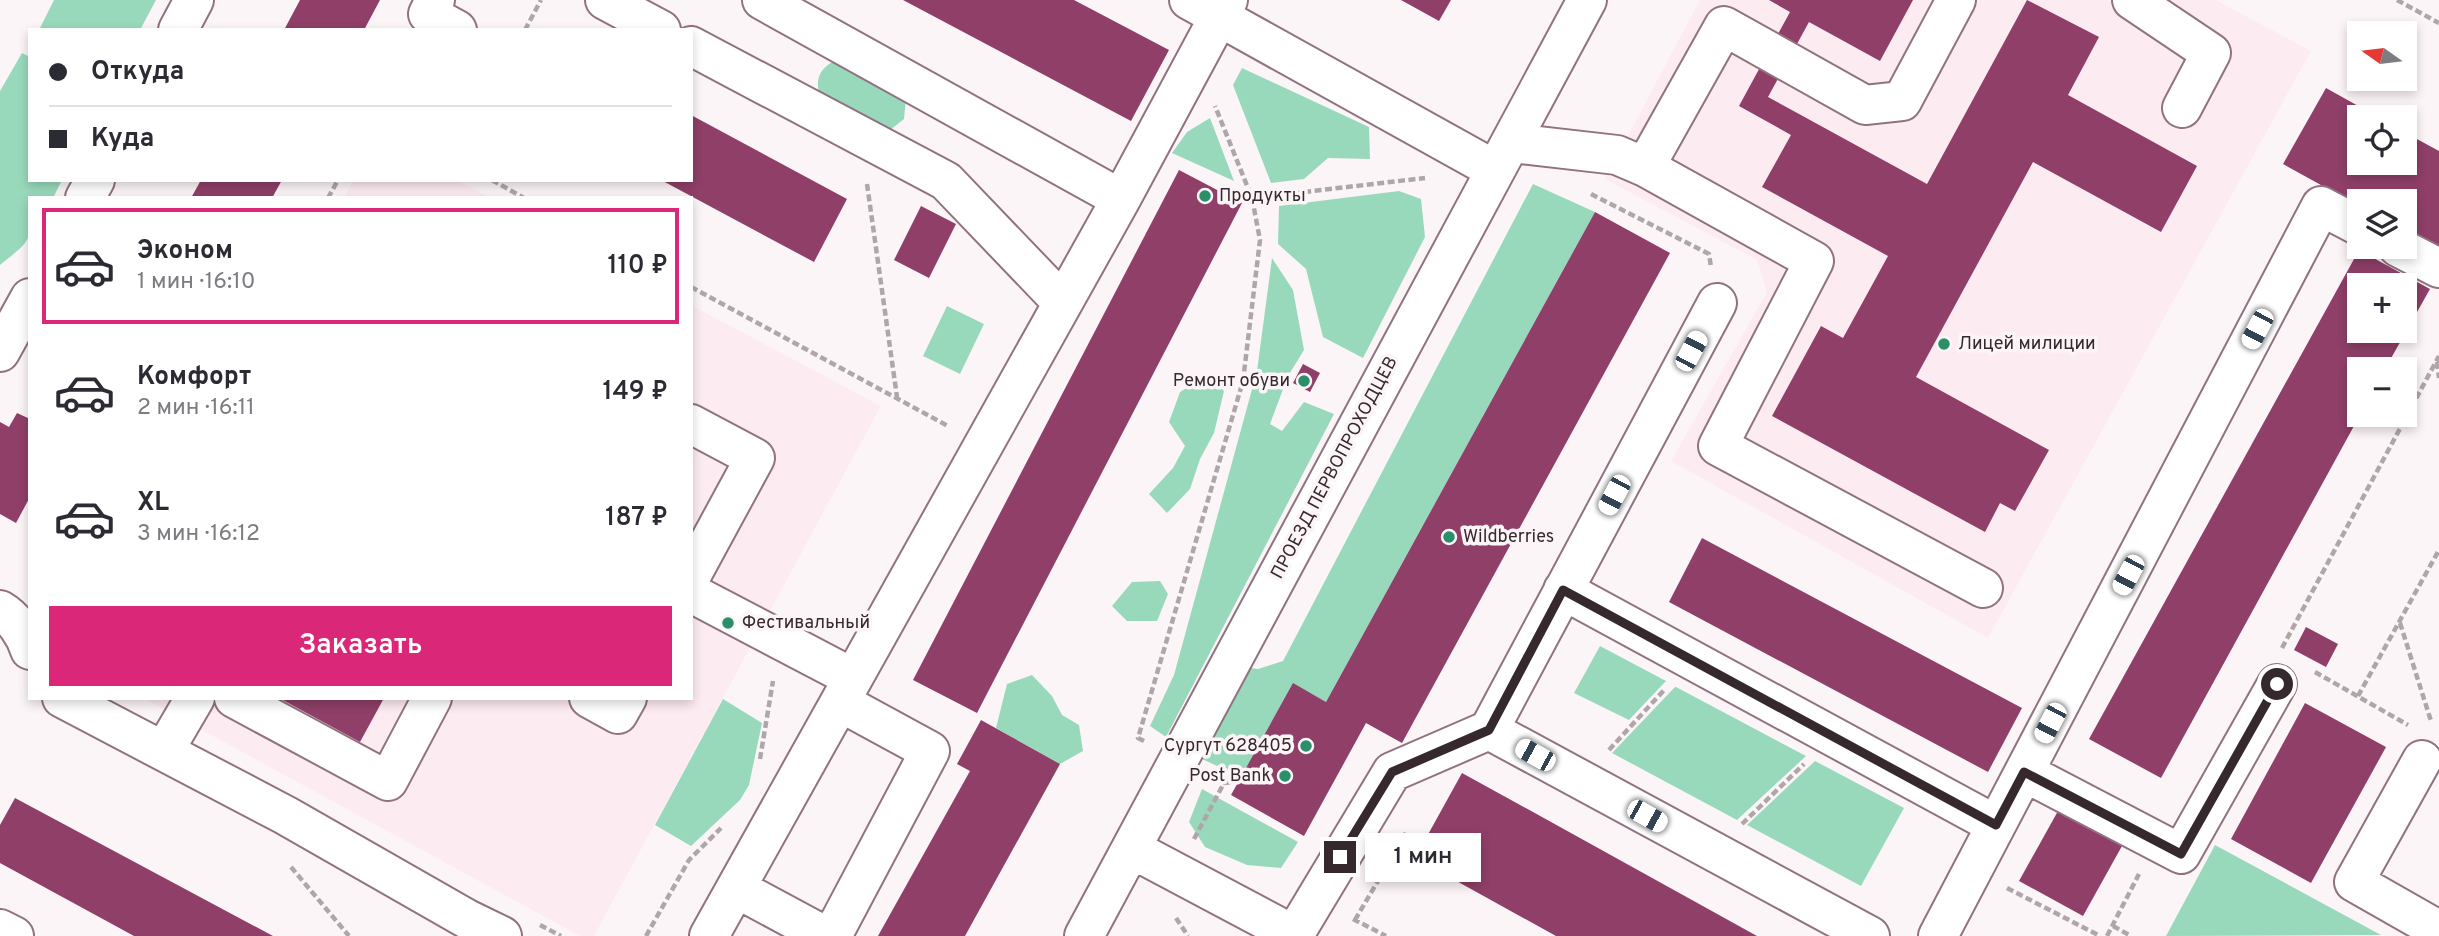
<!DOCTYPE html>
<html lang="ru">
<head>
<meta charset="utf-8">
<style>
	body { margin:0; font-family:Overpass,sans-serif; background:#f7f7f7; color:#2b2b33; height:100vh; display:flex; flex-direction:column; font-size:26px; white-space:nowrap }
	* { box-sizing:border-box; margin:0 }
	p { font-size:23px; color:#7c7c81 }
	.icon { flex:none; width:38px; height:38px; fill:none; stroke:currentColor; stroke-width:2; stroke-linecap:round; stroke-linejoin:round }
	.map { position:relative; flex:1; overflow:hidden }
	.details { position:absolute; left:28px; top:196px; width:665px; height:504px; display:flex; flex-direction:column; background:#fff; border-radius:0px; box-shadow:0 4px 10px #0003 }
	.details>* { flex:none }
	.banner { position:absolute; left:28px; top:28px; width:665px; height:154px; border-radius:0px; box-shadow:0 4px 10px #0003; display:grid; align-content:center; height:154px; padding:0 21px; background:#fff }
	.needle { width:46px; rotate:284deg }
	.buttons { position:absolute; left:2347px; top:21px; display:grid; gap:14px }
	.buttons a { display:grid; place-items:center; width:70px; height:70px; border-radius:0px; background:#fff; box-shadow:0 4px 10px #0003; font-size:35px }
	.end { position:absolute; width:32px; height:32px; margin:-16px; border:9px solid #36292e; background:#fff; box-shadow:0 0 0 4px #fff }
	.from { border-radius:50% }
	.bubble { position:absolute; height:49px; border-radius:0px; background:#fff; box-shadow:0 4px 10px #0003; font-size:23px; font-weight:600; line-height:49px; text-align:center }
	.car { position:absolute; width:21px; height:42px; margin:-21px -10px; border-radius:9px; box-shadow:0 0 5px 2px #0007; background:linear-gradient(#fff 24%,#345 0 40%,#fff 0 76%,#345 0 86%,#fff 0) }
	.banner b { display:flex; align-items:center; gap:24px; height:66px; font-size:26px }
	.banner b+b { border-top:2px solid #e1e1e2 }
	.banner i { width:18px; height:18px; background:#2b2b33 }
	ul { padding:12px 0 0; list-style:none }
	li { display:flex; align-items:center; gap:21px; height:116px; margin:0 14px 10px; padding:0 7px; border:4px solid transparent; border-radius:0px }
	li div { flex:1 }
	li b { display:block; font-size:26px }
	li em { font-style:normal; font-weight:600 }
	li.on { border-color:#db2777 }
	li>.icon { width:63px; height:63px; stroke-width:1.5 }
	.button { display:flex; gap:14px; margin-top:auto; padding:14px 21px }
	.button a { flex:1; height:80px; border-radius:0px; background:#db2777; color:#fff; font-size:28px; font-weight:600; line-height:80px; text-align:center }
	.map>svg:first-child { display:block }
	.built { fill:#fdebf2 }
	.green { fill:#99d9bb }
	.building { fill:#8f3f68; fill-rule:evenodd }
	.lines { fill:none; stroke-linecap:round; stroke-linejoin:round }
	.minor-casing { stroke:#917280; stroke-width:42 }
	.path { stroke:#afa6a9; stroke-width:4.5; stroke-dasharray:7 3.5; stroke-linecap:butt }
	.minor { stroke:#fff; stroke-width:38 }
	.route { stroke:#36292e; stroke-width:9 }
	.poi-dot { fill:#2b8f69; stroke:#fcf5f8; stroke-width:2.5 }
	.labels { text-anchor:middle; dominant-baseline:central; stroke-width:7; stroke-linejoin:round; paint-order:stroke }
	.poi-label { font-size:18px; fill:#36292e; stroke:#fcf5f8; text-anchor:start }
	.street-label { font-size:18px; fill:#36292e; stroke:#fcf5f8 }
</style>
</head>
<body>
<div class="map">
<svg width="2439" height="936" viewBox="0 0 2439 936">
	<rect width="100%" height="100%" fill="#fcf5f8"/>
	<!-- built -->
	<path class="built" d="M1700 0H2216L2311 51 1988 638 1671 461 1767 292 1757 260 1605 179Z
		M353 180H457L490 198H344Z
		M691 305 881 406 594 936H580L143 698H691Z"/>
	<!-- green -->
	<path class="green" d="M54 0H156L140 30H39Z
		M22 53 30 57V180H62L53 198H30C30 242 35 237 0 265V91Z
		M846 56 906 98 904 119 890 130 822 105C813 78 818 66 846 56Z
		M1242 68 1369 127 1370 159 1328 158 1304 179 1271 183 1233 85Z
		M1210 118 1234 181 1172 153 1187 132Z
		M1533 184 1595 212 1326 702 1293 684 1246 768 1228 771 1202 759 1195 740 1237 666 1258 669 1283 661Z
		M1399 191 1421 199 1425 237 1363 358 1323 337 1306 269 1278 244 1279 206Z
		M1272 258 1293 290 1304 350 1288 376 1270 424 1282 431 1304 402 1334 414 1166 737 1150 726 1174 675 1257 371Z
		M947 306 984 324 960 374 923 356Z
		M1208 375 1224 391 1214 433 1200 459 1190 489 1167 513 1149 494 1173 468 1185 446 1169 422 1180 392Z
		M1160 581 1168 594 1157 621H1127L1112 606 1132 582Z
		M1600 646 1666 681 1629 720 1574 693Z
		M1032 675 1052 696 1062 715 1079 725 1083 751 1060 764 996 728 1007 684Z
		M1675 687H1676L1806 756 1737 820 1612 753Z
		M723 699 762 723 749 785 740 800 691 846 655 825Z
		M1815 761 1904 808 1861 886 1747 825Z
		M1202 789 1298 842 1281 868 1247 865 1205 847 1189 822Z
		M2215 845 2381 935 2166 936Z"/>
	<!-- building -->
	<path class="building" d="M300 0H380L364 30H284Z
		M903 0H1074L1169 50 1131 121Z
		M1401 0H1451L1439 21Z
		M1769 0H1913L1880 61 1809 22 1768 97 1927 184 2027 0 2099 37 2068 95 2197 166 2161 232 2033 162 1916 377 2049 450 2015 511 2000 503 1985 532 1772 416 1821 326 1843 338 1888 256 1762 187 1791 135 1739 106 1790 12Z
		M2326 88 2378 117H2359V163H2404V132L2439 151V251L2404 231V201H2359V206L2283 164Z
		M691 115 847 199 814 262 661 180H691Z
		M1179 170 1242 203 977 713 913 680Z
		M201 180H282L272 198H191Z
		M921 206 956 224 929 278 894 260Z
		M1595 212 1670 253 1402 743 1366 723 1304 836 1231 795 1293 683 1326 702Z
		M2359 250 2430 289 2385 369H2359L2360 415 2161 778 2089 739ZM2359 285H2404V331H2359Z
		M1303 364 1320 373 1310 392 1293 383Z
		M17 413 30 419V497L16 523 0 514V422L9 427Z
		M1702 538 2022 708 1988 772 1669 602Z
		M2306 627 2338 644 2326 667 2294 650Z
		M279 698H384L360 742Z
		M2305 703 2386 747 2311 883 2231 839Z
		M981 720 1060 764 965 936H878L970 771 957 764Z
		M1462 773 1533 812 1757 936H1556L1415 858Z
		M15 798 273 936H134L0 863V825Z
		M2058 811 2122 846 2083 916 2019 881Z"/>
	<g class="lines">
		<!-- minor casing -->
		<g class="minor-casing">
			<path id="minor" d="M435 0 428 14 457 30
				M605 0 661 30
				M762 0 1121 199
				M1189 0 1495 170
				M2132 0 2211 53 2182 108
				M178 30 194 0
				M691 46 946 181 1062 302
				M1512 143 1617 155 1645 167 1814 261 1718 446 1983 588
				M1645 167 1724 26 1865 105 1902 101 1956 0
				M85 198 95 180
				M2398 247 2439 268
				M0 352 30 298
				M691 424 755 458 691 576
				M1563 590 1996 825
				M691 593 853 678
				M0 610C14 618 25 634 30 650
				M62 698 285 815 467 919 502 936
				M234 698 388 781 432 698
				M589 698 618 714 627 698
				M1489 730 1870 936
				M164 751 195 698
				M2422 760 2354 882 2433 927
				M2024 772 2181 854 2277 684
				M1132 849 1296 936
				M736 888 825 936
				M0 929 14 936
				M1294 935 1392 772 1489 730 1717 303
				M709 936 1121 199 1228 0
				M832 936 930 751 840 702
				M1084 936 1587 0
				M1938 936 2321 206 2359 226"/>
		</g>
		<!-- path -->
		<path class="path" d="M2397 0 2439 23
			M525 30 541 0
			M492 180 524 198
			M867 184 897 397
			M1591 194 1709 254 1711 267
			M328 198 338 180
			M1252 198 1425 178
			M691 287 948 426
			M2437 362 2439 378
			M2400 623 2431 721
			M2282 648 2439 356
			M2315 672 2408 725
			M2358 696 2439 550
			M1144 741 1138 738 1243 381 1260 240 1252 198 1215 106
			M1609 750 1665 689
			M760 759 773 681
			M1214 778 1224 783 1240 781
			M1742 824 1804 764
			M1194 839 1224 783
			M291 867 349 936
			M2007 888 2100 936
			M1176 918 1188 936
			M1353 919 1386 936
			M1355 920 1406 833
			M540 925 561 936
			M2113 926 2131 936
			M646 936 689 860 721 828
			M2107 936 2139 874"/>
		<!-- minor -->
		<use href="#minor" class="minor"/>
	</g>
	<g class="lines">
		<!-- route -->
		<path class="route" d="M1340 857 1392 772 1489 730 1563 590 1996 825 2024 772 2181 854 2277 684"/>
	</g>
	<!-- markers -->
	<g class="poi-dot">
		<circle cx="1205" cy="196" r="7"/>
		<circle cx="1944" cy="344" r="7"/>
		<circle cx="1304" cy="381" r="7"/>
		<circle cx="1449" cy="537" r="7"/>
		<circle cx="728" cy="623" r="7"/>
		<circle cx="1306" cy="746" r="7"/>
		<circle cx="1285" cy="776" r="7"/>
	</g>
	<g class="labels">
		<!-- poi labels -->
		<g class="poi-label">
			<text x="1219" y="196">Продукты</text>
			<text x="1958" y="344">Лицей милиции</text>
			<text x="1290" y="381" text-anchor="end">Ремонт обуви</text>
			<text x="1463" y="537">Wildberries</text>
			<text x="742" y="623">Фестивальный</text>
			<text x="1292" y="746" text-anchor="end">Сургут 628405</text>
			<text x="1271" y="776" text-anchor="end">Post Bank</text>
		</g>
		<!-- street labels -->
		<g class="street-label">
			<text transform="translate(1335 468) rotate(-62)">ПРОЕЗД ПЕРВОПРОХОДЦЕВ</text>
		</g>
	</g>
</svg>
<div class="buttons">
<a><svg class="needle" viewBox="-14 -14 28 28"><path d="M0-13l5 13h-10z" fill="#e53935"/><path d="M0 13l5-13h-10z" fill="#7c7c81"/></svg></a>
<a><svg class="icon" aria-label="locate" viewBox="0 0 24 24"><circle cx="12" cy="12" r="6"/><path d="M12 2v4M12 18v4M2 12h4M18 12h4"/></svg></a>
<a><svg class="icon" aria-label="layers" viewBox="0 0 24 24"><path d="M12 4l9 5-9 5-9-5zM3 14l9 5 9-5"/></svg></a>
<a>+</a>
<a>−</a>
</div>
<i class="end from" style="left:2277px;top:684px"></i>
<i class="end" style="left:1340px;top:857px"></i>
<div class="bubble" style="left:1365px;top:833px;width:116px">1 мин</div>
<i class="car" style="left:2257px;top:329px;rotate:208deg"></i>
<i class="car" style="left:1691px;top:351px;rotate:28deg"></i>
<i class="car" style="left:1614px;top:495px;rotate:208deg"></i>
<i class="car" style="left:2128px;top:575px;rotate:208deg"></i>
<i class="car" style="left:2050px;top:723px;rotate:208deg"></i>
<i class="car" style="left:1535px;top:755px;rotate:299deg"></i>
<i class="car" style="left:1647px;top:816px;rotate:119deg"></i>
<div class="banner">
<b><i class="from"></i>Откуда</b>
<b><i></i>Куда</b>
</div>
<section class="details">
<ul>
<li class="on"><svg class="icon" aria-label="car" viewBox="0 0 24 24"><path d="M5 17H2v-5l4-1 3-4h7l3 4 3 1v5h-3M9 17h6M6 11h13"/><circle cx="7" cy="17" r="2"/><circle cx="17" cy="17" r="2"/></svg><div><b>Эконом</b><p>1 мин · 16:10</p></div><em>110 ₽</em></li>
<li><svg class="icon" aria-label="car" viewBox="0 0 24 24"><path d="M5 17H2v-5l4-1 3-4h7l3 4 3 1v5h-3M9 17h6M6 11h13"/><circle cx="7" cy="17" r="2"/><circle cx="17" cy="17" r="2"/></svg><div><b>Комфорт</b><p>2 мин · 16:11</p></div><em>149 ₽</em></li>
<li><svg class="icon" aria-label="car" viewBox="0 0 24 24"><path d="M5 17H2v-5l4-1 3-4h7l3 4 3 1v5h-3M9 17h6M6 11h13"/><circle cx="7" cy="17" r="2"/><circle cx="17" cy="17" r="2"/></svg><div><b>XL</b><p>3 мин · 16:12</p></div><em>187 ₽</em></li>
</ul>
<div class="button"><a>Заказать</a></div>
</section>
</div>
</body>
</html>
